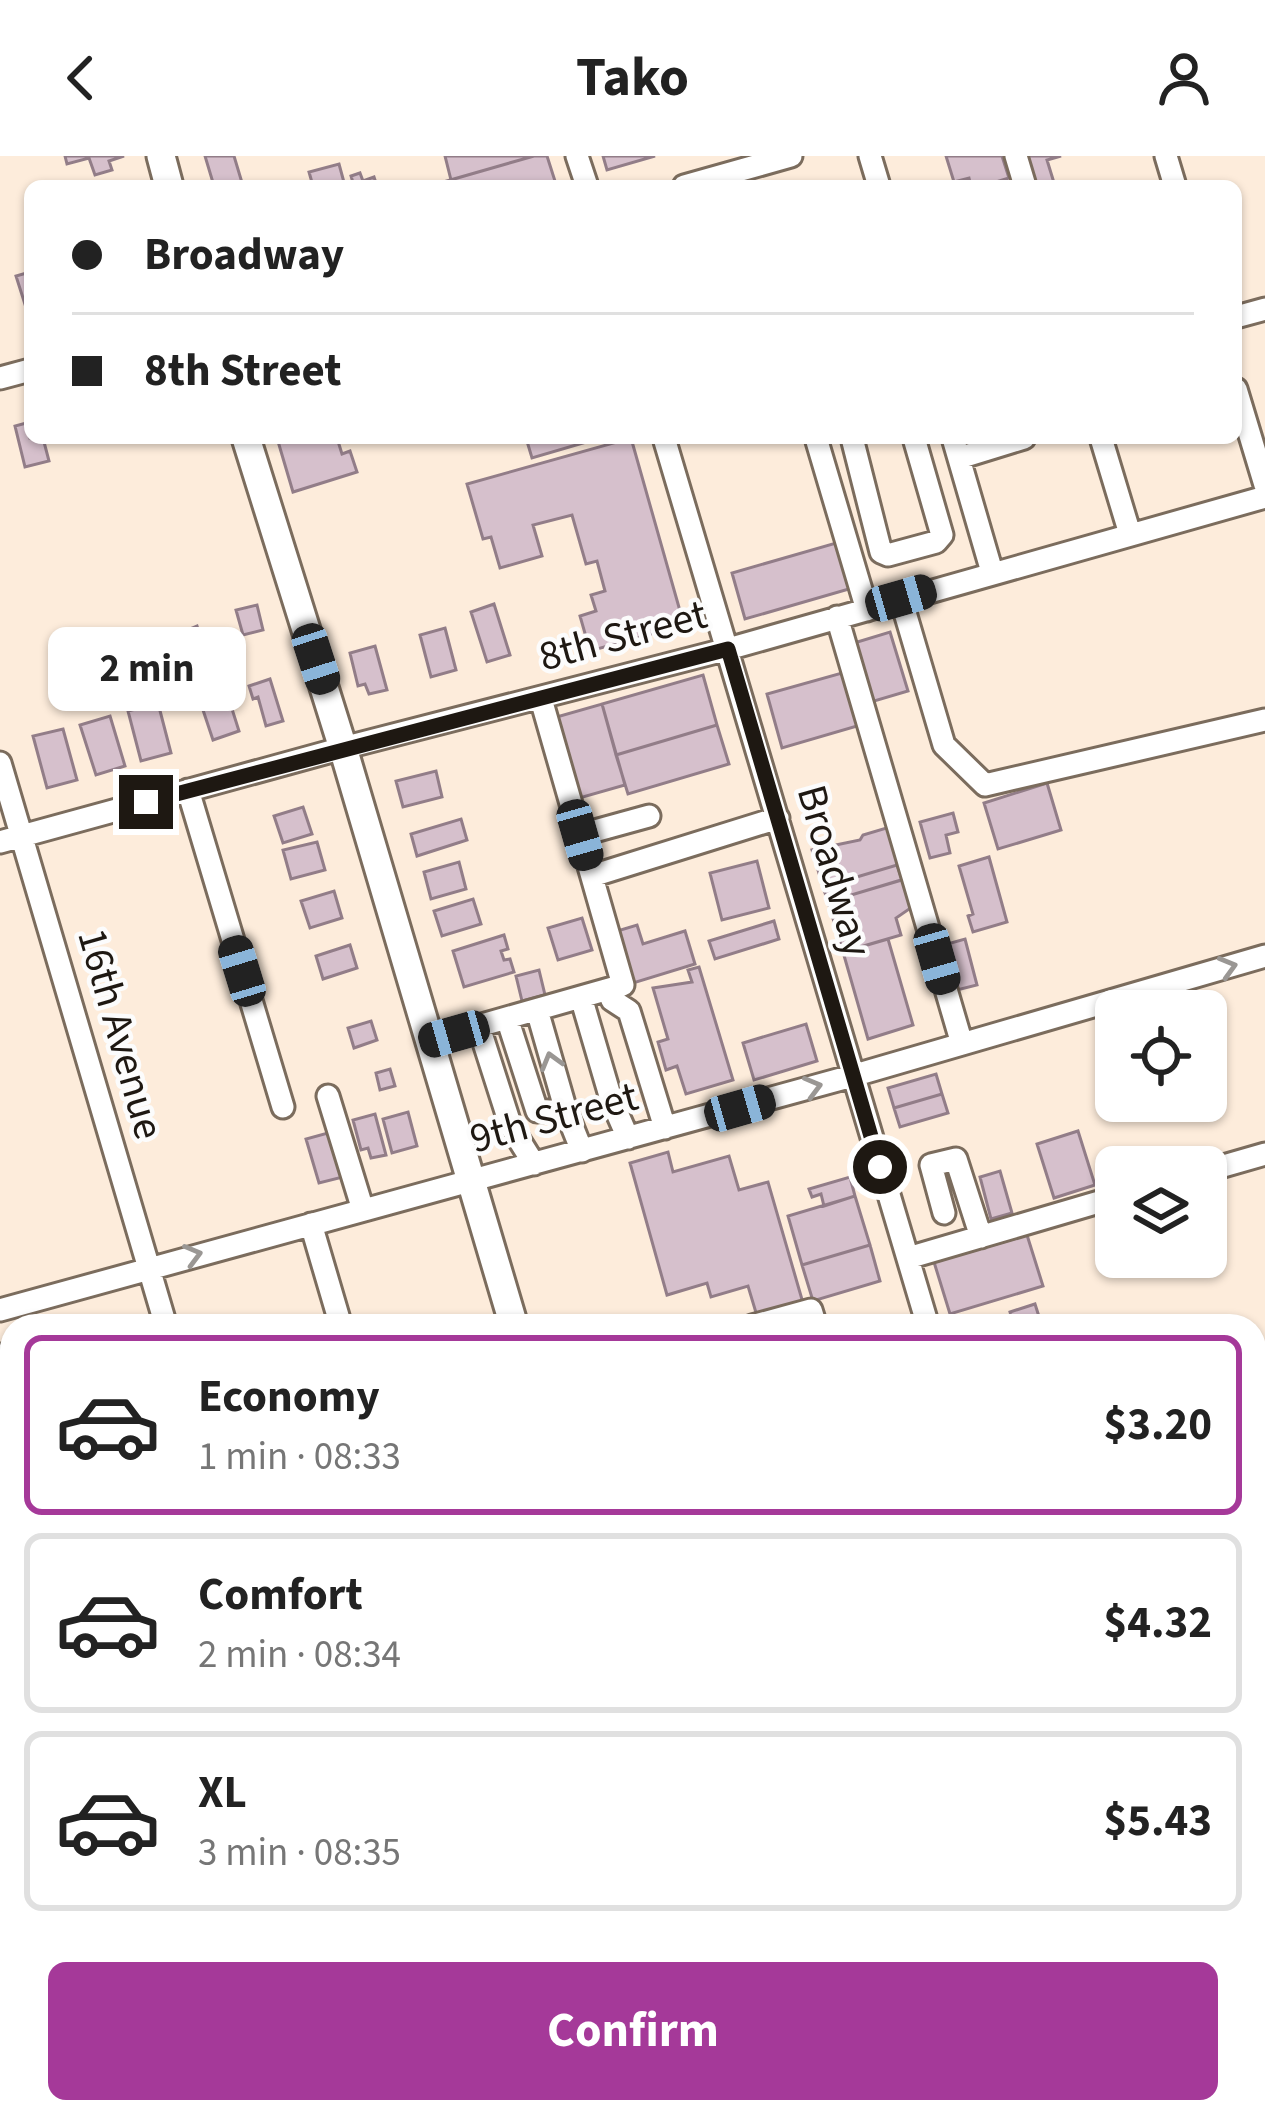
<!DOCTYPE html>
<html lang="en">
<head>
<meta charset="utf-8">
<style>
	body { margin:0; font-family:"Source Sans 3",sans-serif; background:#f6f6f6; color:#222; height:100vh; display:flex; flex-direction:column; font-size:45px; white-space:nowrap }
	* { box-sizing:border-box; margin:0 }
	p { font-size:39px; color:#767676 }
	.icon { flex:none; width:66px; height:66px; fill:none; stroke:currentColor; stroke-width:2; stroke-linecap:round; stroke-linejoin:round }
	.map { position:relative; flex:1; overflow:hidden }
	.panel { position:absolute; left:0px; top:1158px; width:1266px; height:810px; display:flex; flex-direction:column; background:#fff; border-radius:36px 36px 0 0; box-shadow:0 3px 9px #0004 }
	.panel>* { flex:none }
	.top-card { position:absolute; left:24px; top:24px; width:1218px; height:264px; border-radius:18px; box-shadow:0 3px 9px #0004; display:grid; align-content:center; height:264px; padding:0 48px; background:#fff }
	.fabs { position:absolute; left:1095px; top:834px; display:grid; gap:24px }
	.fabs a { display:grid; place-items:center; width:132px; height:132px; border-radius:18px; background:#fff; box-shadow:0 3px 9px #0004; font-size:60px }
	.end { position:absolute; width:54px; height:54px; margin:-27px; border:15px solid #1e1812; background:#fff; box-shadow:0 0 0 6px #fff }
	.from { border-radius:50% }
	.bubble { position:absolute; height:84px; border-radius:18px; background:#fff; box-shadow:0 3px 9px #0004; font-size:39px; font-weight:700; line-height:84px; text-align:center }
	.car { position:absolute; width:36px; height:72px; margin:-36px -18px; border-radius:15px; box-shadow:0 0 9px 3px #0007; background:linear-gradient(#222 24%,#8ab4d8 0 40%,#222 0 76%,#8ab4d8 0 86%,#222 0) }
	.top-card b { display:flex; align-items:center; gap:42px; height:114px; font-size:45px }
	.top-card b+b { border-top:3px solid #e0e0e0 }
	.top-card i { width:30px; height:30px; background:#222 }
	ul { padding:21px 0 0; list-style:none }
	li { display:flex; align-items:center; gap:36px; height:180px; margin:0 24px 18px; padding:0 24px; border:6px solid #e0e0e0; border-radius:18px }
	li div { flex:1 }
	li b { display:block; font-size:45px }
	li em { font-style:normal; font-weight:700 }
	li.selected { border-color:#a53999 }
	li>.icon { width:108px; height:108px; stroke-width:1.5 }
	.action { display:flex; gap:24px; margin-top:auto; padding:24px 48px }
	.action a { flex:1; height:138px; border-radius:18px; background:#a53999; color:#fff; font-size:48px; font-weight:700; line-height:138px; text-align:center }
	header { display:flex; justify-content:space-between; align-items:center; height:156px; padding:0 48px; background:#fff; font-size:54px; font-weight:700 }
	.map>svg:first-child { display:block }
	.building { fill:#d6c0cc; stroke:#927d88; stroke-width:3 }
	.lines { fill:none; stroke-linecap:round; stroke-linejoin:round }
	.minor-casing { stroke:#7b6c5d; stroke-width:27 }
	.major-casing { stroke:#7b6c5d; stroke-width:33 }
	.minor { stroke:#fff; stroke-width:21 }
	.major { stroke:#fff; stroke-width:27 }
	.oneway { stroke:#9a9794 }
	.route { stroke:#1e1812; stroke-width:15 }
	.labels { text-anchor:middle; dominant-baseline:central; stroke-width:9; stroke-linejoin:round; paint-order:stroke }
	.street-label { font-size:42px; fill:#1e1812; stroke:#fcfcfc }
</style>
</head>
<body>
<header><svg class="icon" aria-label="back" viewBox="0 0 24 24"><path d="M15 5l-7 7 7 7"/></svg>Tako<svg class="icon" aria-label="person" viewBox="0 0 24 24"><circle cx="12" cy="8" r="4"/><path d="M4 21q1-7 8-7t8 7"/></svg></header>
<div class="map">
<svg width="1265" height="1968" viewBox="0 0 1265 1968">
	<rect width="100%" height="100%" fill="#fdecdb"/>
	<!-- building -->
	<path class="building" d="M65 0H124L109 5 112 14 95 19 89 2 67 8Z
		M205 0H234L243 30H214Z
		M445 0H534L451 24Z
		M534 0H547L555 25 552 30H444L443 26Z
		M603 0H655L607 14Z
		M946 0H1002L1009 22 983 30H971L969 22 954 26Z
		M1018 0H1061L1047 4 1055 30H1027Z
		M339 8 345 30H313L309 16Z
		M360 17 363 25 374 21 377 30H354L351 20Z
		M30 116V161H29L16 120Z
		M30 266V282H43L49 305 25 311 15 270Z
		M277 282H337L342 298 350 295 357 316 293 336Z
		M526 282H600L532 302Z
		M631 282 684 469 590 495 580 460 596 455 591 439 605 435 597 405 586 408 572 359 533 369 542 400 500 412 491 381 483 383 467 328Z
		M836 387 849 433 745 463 732 417Z
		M494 448 510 499 487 506 471 456Z
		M257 449 263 474 243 479 236 454Z
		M197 470 202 486 190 490 185 475Z
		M445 472 456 514 431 521 420 479Z
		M890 476 908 535 871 546 854 487Z
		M375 490 387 534 369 538 365 528 358 530 350 497Z
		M849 515 864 568 782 592 767 538Z
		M703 519 717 569 616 599 602 548Z
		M270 523 283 565 266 570 258 541 253 543 249 530Z
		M226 534 239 575 213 584 199 542Z
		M158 547 171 597 141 605 128 555Z
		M602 548 625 629 576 643 553 562Z
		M110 560 125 610 96 619 80 569Z
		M717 569 729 608 628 638 616 599Z
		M63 573 77 624 47 632 33 580Z
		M436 615 442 641 403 651 396 625Z
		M1047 627 1061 674 998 693 984 647Z
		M303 651 312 678 283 687 274 660Z
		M953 657 958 676 946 679 950 697 930 702 920 666Z
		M461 663 467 684 417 700 411 678Z
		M893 670 904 707 823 731 812 694 860 684 863 679Z
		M317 686 325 714 291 723 283 694Z
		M989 701 1007 766 973 776 968 760 973 758 959 710Z
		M757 705 769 752 722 764 710 717Z
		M459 706 466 733 431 743 424 716Z
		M897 709 902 724 828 746 823 731Z
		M907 722 915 749 896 762 901 779 843 796 828 746Z
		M334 735 342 762 310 772 301 745Z
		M473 743 481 768 442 780 434 755Z
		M582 762 592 794 558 804 548 772Z
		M774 765 779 783 715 803 709 785Z
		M637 769 643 788 685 775 695 808 630 828 614 776Z
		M504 779 508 793 501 795 504 804 510 803 514 816 464 831 453 795Z
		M888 783 913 869 868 883 843 796Z
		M965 783 977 829 953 835 940 790Z
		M350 789 357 812 323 823 316 800Z
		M699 811 733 924 686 938 677 910 666 914 658 886 668 883 653 832 692 826 688 814Z
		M539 814 545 839 522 845 516 820Z
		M371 865 377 884 354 892 348 872Z
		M806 868 817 905 754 924 743 887Z
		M390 913 395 930 380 934 376 917Z
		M936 918 942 938 894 952 888 932Z
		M942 938 948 957 900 971 894 952Z
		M408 956 417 990 392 997 383 963Z
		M375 958 386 999 371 1002 368 992 361 994 353 964Z
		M335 975 347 1020 319 1027 306 983Z
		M1078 975 1095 1029 1054 1042 1037 988Z
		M668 996 673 1016 729 1000 739 1034 768 1026 803 1147 757 1160 748 1130 711 1141 707 1127 667 1139 630 1007Z
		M1000 1015 1012 1057 991 1063 980 1021Z
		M850 1021 855 1040 824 1050 821 1038 812 1041 809 1033Z
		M855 1040 870 1089 802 1109 788 1060Z
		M1027 1079 1043 1130 950 1158 934 1106Z
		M870 1089 880 1125 813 1145 802 1109Z
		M1035 1148 1042 1170H1014L1010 1156Z
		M1265 1506V1539L1264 1540 1255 1508Z
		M810 1956H829L833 1968H789L787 1963Z
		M1015 1956H1086V1957L1048 1968H1018Z"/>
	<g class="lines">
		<!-- minor casing -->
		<g class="minor-casing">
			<path id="minor" d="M577 0 587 30
				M870 0 879 30
				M1016 0 1025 30
				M1166 0 1175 30
				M684 30 791 0
				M1236 161 1265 153
				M0 222 30 214
				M1236 233 1265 329
				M664 282 928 1170
				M816 282 867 454
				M852 282 881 396 888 399 936 386 942 379 914 282
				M953 282 992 416
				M1101 282 1130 378
				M959 302 1024 282
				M901 443 944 589 985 629 1265 564
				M837 461 962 888
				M0 607 166 1170
				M188 634 283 951
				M580 679 649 660
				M0 686 343 592 728 493 1265 341
				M592 720 778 662
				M608 834 612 844 629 855 665 972
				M581 841 611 943 628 982
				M537 854 566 955 582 995
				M507 862 537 955H566
				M479 871 511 971 534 1008
				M429 884 623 829 541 543
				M328 940 363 1054
				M1206 1015 1265 998
				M944 1057 931 1009 956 1003 981 1081
				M311 1068 341 1170
				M908 1102 1116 1041
				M0 1154 852 920 1265 800
				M752 1170 811 1154 816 1170
				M0 1199 12 1240
				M1254 1205 1265 1202
				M1254 1396 1265 1393
				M0 1552 12 1549
				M1254 1595 1265 1592
				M0 1784 12 1824
				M1254 1792 1265 1788
				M1254 1929 1264 1968
				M0 1949 12 1945
				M51 1956 55 1968
				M229 1956 232 1968
				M402 1956 406 1968
				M573 1956 577 1968
				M1160 1956 1163 1968"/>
		</g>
		<!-- major casing -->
		<g class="major-casing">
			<path id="major" d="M161 0 169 30
				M246 282 343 592 514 1170
				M752 1956 756 1968"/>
		</g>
		<!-- minor -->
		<use href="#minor" class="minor"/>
		<!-- major -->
		<use href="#major" class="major"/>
	</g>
	<!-- one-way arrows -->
	<defs><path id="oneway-chevron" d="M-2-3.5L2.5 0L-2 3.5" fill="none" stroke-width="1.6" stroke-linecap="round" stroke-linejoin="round" transform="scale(3)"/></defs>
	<g class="oneway">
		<use href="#oneway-chevron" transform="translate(1228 811) rotate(-16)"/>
		<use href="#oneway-chevron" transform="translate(551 905) rotate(-106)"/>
		<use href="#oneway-chevron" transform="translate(813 931) rotate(-15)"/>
		<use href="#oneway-chevron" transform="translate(193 1099) rotate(-15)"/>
	</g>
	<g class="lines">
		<!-- route -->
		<path class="route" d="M146 646 728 493 880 1011"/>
	</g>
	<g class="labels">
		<!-- street labels -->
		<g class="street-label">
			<text transform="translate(623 480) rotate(-15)">8th Street</text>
			<text transform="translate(834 715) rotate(74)">Broadway</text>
			<text transform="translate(120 878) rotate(74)">16th Avenue</text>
			<text transform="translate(554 962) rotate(-15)">9th Street</text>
		</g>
	</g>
</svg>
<div class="fabs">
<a><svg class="icon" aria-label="locate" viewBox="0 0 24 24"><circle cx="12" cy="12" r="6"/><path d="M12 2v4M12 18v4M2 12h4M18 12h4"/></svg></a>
<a><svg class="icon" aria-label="layers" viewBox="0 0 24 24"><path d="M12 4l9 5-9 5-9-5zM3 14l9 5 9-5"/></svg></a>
</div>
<i class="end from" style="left:880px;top:1011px"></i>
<i class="end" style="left:146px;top:646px"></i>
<div class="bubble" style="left:48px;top:471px;width:198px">2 min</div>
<i class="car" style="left:901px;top:442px;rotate:74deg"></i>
<i class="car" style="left:316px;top:503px;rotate:162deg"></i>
<i class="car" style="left:580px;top:679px;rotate:164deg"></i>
<i class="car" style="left:937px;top:803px;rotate:164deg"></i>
<i class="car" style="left:242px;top:815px;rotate:343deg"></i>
<i class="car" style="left:454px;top:878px;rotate:254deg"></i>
<i class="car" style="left:740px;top:952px;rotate:74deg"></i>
<div class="top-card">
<b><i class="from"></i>Broadway</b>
<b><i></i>8th Street</b>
</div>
<section class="panel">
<ul>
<li class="selected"><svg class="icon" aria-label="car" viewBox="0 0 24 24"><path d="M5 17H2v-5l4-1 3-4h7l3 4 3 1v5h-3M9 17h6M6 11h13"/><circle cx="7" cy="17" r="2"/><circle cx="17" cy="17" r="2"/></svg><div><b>Economy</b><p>1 min · 08:33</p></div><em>$3.20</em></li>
<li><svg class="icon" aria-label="car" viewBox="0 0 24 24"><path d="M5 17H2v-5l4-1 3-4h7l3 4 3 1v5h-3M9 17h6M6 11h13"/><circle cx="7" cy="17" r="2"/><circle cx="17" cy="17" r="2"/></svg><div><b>Comfort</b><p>2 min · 08:34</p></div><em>$4.32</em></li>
<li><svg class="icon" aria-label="car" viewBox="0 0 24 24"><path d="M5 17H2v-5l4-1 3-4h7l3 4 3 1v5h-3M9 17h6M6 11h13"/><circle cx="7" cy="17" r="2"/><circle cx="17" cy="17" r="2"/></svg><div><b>XL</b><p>3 min · 08:35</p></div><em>$5.43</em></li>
</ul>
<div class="action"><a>Confirm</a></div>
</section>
</div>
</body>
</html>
